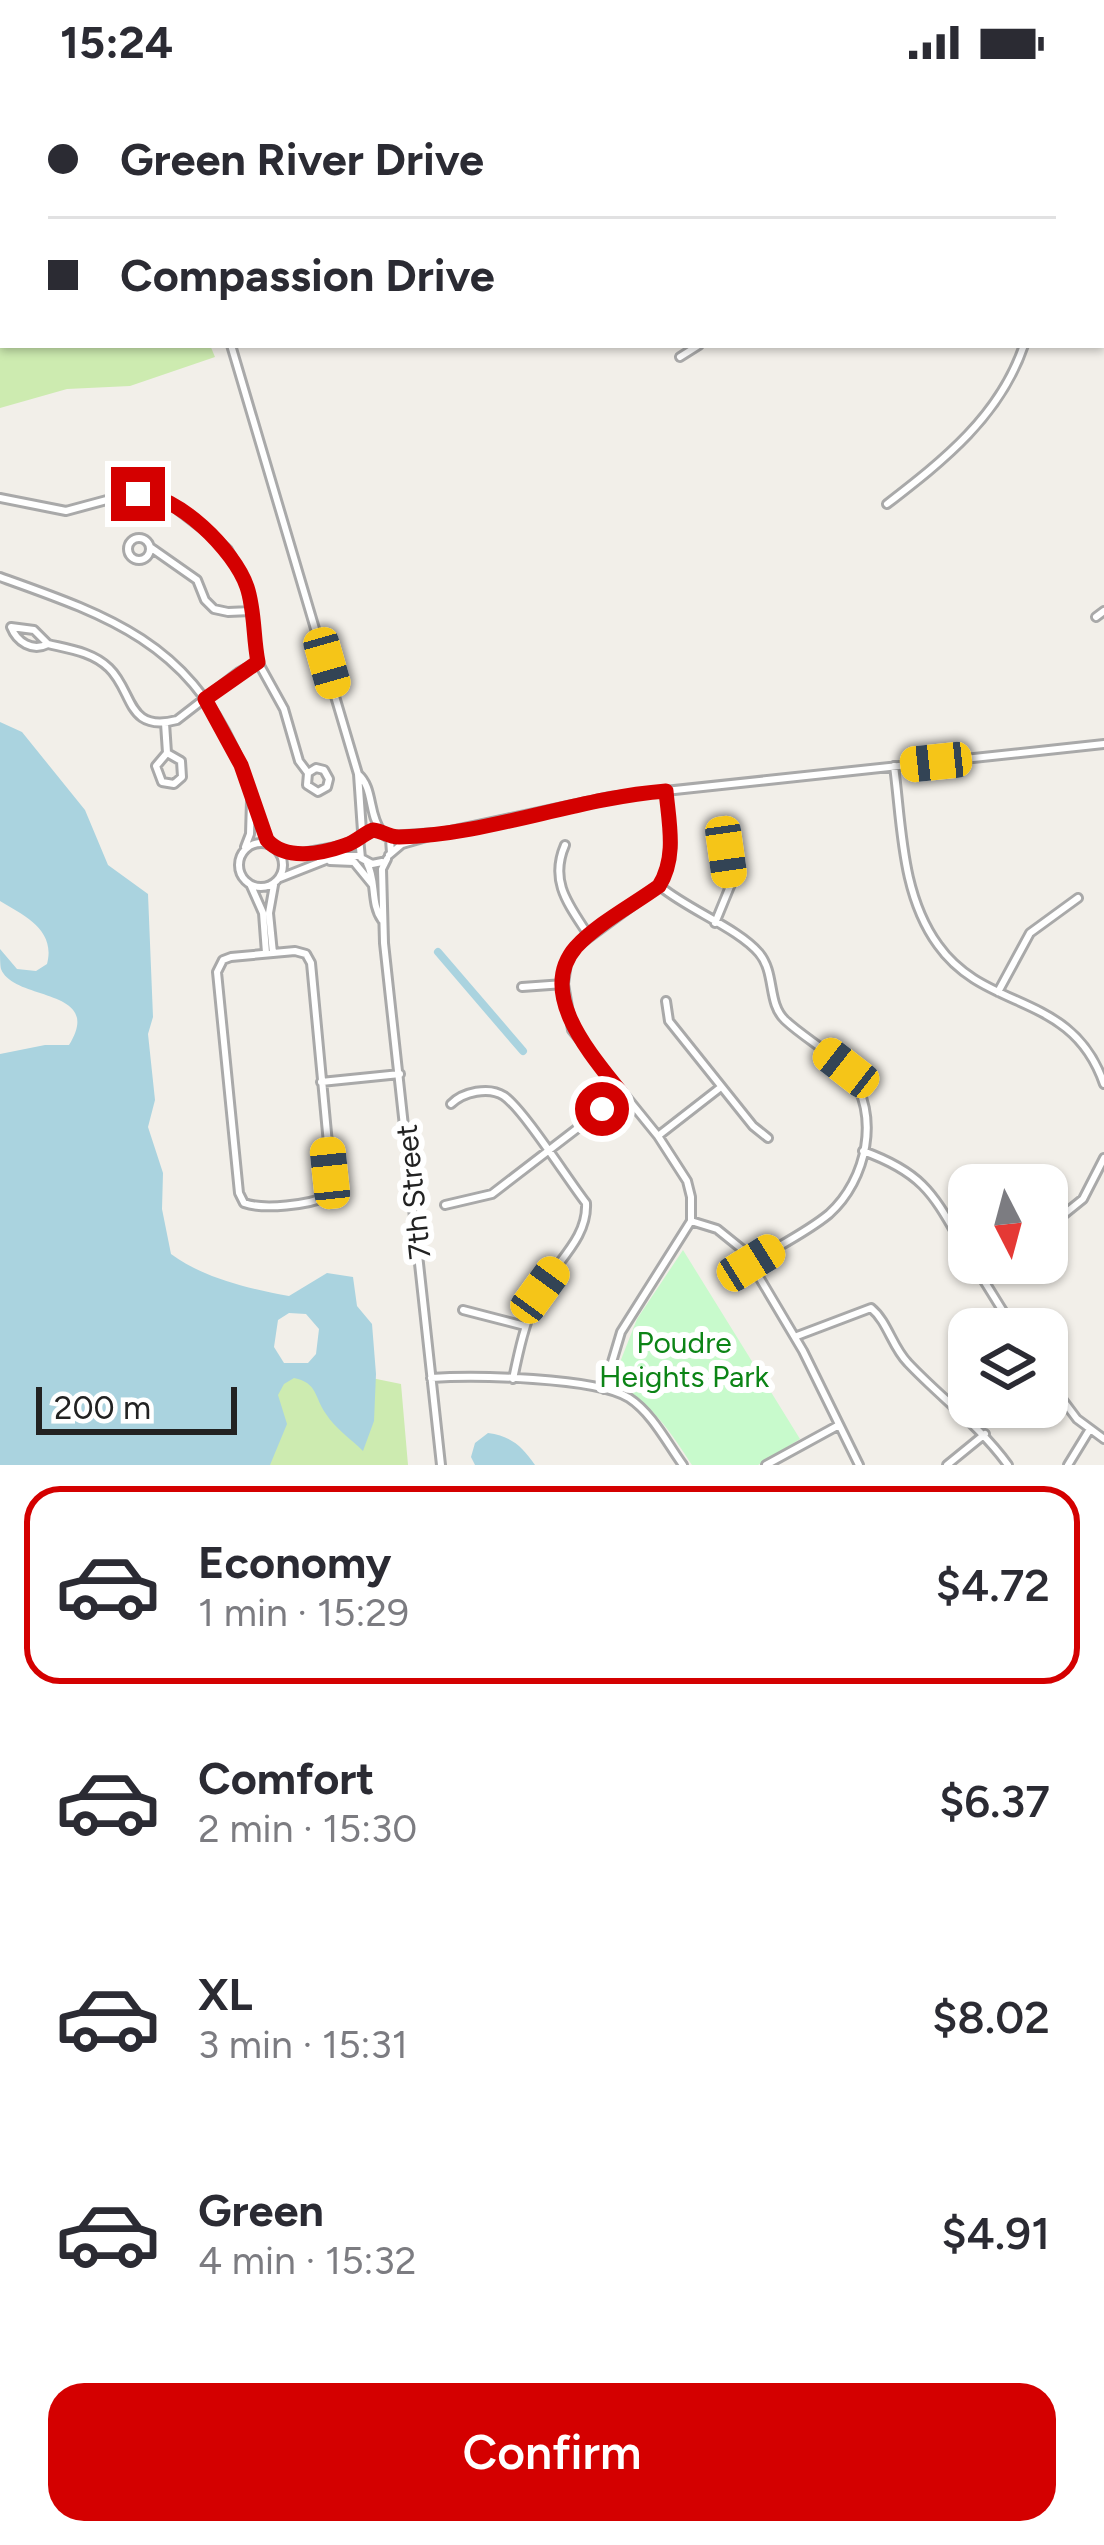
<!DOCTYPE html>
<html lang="en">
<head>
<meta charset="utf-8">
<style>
	body { margin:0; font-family:Figtree,sans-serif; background:#f7f7f7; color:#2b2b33; height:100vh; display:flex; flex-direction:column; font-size:45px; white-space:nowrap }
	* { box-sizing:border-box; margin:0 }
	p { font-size:39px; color:#7c7c81 }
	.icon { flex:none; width:66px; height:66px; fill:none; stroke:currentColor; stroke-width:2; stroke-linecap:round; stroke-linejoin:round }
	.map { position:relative; height:1381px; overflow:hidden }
	.panel { display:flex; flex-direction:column; background:#fff; flex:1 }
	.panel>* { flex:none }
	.top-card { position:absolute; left:0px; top:0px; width:1104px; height:264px; box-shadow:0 3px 9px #0004; display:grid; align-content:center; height:264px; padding:0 48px; background:#fff }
	.needle { width:78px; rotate:174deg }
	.buttons { position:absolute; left:948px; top:1080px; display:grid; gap:24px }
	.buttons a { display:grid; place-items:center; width:120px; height:120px; border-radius:24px; background:#fff; box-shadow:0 3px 9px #0004; font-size:60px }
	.scale { position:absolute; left:36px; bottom:30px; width:201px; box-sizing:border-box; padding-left:12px; border:6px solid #222; border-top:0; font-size:33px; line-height:42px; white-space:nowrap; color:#222; -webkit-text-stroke:9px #fff; paint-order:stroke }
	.end { position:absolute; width:54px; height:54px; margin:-27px; border:15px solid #d40000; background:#fff; box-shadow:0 0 0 6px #fff }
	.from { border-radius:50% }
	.car { position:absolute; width:36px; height:72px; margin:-36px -18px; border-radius:15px; box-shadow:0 0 9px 3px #0007; background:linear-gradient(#f5c518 24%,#345 0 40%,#f5c518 0 76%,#345 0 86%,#f5c518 0) }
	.top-card b { display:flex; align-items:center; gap:42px; height:114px; font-size:45px }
	.top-card b+b { border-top:3px solid #e1e1e2 }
	.top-card i { width:30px; height:30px; background:#2b2b33 }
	ul { padding:21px 0 0; list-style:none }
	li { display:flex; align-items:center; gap:36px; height:198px; margin:0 24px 18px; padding:0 24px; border:6px solid transparent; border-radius:36px }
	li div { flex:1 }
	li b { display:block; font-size:45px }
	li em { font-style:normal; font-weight:600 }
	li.on { border-color:#d40000 }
	li>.icon { width:108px; height:108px; stroke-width:1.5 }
	.action { display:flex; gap:24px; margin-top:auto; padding:24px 48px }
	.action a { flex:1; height:138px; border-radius:36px; background:#d40000; color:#fff; font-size:48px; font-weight:600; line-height:138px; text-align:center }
	.status { display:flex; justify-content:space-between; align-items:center; height:84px; padding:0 60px; background:#fff; direction:ltr }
	.status svg { height:33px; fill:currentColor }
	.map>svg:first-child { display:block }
	.grass { fill:#cdebb0 }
	.park { fill:#c8facc }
	.water { fill:#aad3df; fill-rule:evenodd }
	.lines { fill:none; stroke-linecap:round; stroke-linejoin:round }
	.canal { stroke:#aad3df; stroke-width:8 }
	.minor-casing { stroke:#a9a9a9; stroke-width:12 }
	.minor { stroke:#fff; stroke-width:6 }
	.route { stroke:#d40000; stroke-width:15 }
	.labels { text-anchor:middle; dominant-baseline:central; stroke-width:12; stroke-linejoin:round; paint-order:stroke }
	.street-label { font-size:30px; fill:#222; stroke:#fff }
	.park-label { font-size:30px; fill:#0c8416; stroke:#fff }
</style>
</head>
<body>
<div class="status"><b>15:24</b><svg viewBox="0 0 49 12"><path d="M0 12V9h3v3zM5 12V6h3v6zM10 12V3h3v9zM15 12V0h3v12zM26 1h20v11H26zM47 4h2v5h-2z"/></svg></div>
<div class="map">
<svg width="1104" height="1381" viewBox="0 0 1104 1381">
	<rect width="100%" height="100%" fill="#f2efe9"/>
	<!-- grass -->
	<path class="grass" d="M0 0 46 3H3V261H210L215 273 130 302 67 305 0 324Z
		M342 1288 401 1300 408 1381H192L251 1294Z"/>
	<!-- park -->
	<path class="park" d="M683 1166 800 1355 758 1381H692C671 1349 649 1313 611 1301L637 1235Z"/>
	<!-- water -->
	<path class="water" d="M0 638 22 648 85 726 108 781 148 810 153 933 148 950 155 1016 148 1043 163 1089 162 1125 171 1170C203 1194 250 1205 289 1212L327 1189 353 1193 357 1222 372 1240 376 1290 374 1337 363 1367C352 1356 335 1344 326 1330 314 1313 318 1299 294 1294L284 1300 278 1311 287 1340 270 1381H0V970L45 961H69C105 903 14 918 1 885 0 881 0 869 0 865L17 885 36 887 47 880C56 846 25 832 0 817ZM289 1229 306 1230 319 1245 316 1270 308 1279H284L274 1263 278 1236Z
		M488 1349C511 1352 522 1362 535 1381H475L471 1373 475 1359Z"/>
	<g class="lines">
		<!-- canal -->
		<path class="canal" d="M438 868 523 967"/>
		<!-- minor casing -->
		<g class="minor-casing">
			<path id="minor" d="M142 0 143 3
				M315 0V3
				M732 0 734 3
				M976 3 981 0
				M1101 222H1104
				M231 261 358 690C374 704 368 729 381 747
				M680 273 699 261
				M0 414 66 427 129 410H147L164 415 216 455 228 466 247 501 258 578 284 625 299 677 308 689 307 701 318 708 327 703 329 695 324 686 316 684 308 689
				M887 420C944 376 1000 332 1024 261
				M128 465a11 11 0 1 1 22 0a11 11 0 1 1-22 0Z
				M150 463 197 496 205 516 214 525 228 528 251 527
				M0 493C106 531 185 557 235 667 248 696 256 735 271 761
				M1096 533 1104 527
				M48 560 34 546 11 543C17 558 32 568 48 560 69 565 93 568 109 584 134 608 126 649 177 636L239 588 258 578
				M165 639 167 669 156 682 162 698 174 700 182 693 181 677 167 669
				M894 682C902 742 901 810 938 861 986 929 1072 907 1104 1000
				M358 690 362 747
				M390 752 436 749
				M359 754 361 774 372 780 382 778
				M239 781a22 22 0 1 1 44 0a22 22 0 1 1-44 0Z
				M565 761C549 798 569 821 589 852
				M245 763 250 750 251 717
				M277 765 297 770 341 762 377 746 390 755 391 769
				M389 771 402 760 440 749 609 713 1104 660
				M387 775 382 785 384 859 441 1381
				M330 777 354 778 372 800
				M367 779C377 798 370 819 382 836
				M280 794 336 772H357
				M251 802 263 829 266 869
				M661 803C689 826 739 845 759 869 776 889 767 919 785 936 805 955 832 968 849 989 881 1030 867 1096 829 1130 806 1149 776 1163 751 1179
				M715 839 731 800 726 768
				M295 867 306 870 311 879 332 1102 328 1112C309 1121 264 1126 244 1119L239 1109 217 888 223 876 231 873Z
				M273 869 269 829 274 801
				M522 903 564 900
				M998 908 1030 849 1078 814
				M666 917 669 937 753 1042 768 1054
				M321 998 400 990
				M451 1020C463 1008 489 1002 504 1012 524 1026 568 1096 586 1119 588 1156 553 1180 538 1211 525 1238 519 1266 513 1295
				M658 1052 721 1003
				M863 1067C929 1091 935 1115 969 1172
				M445 1121 492 1110 622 1010
				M691 1137 717 1145 743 1166 803 1267 859 1381
				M1047 1144 1083 1115 1104 1074
				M973 1179 1014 1245
				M981 1193 1000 1179
				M463 1226 525 1242
				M797 1252 871 1224C888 1238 892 1263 908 1279 941 1314 979 1341 1008 1381
				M431 1294C472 1291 596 1293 629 1314 652 1329 667 1359 683 1381
				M1047 1295 1077 1335 1104 1355
				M604 1305 621 1248 691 1137V1113L687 1097 658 1052 572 946 564 900 567 879 576 863 659 802C677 773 669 740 666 707
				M766 1381 839 1341
				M947 1381 985 1350
				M1068 1381 1090 1345"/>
		</g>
		<!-- minor -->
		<use href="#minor" class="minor"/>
	</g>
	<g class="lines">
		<!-- route -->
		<path class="route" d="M138 410C177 409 235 467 247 503 255 527 253 553 258 578L205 615 241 681 267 756C286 777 321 770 346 761 356 758 363 750 373 746 383 747 388 753 399 753 488 751 576 714 666 707 669 740 677 773 659 802 633 821 598 839 576 863 535 910 594 974 622 1010L602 1025"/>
	</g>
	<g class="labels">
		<!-- street labels -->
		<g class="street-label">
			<text transform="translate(413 1108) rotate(-96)">7th Street</text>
		</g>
		<!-- park labels -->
		<g class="park-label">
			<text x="684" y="1258">Poudre<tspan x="684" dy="34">Heights Park</tspan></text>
		</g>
	</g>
</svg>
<div class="buttons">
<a><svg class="needle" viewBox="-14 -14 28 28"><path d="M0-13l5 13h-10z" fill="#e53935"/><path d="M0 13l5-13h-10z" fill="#7c7c81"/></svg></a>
<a><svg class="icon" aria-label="layers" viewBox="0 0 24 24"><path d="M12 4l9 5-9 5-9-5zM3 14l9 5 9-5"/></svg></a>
</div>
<div class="scale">200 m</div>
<i class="end from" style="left:602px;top:1025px"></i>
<i class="end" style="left:138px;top:410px"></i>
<i class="car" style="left:327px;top:579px;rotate:164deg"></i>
<i class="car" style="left:936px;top:678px;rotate:264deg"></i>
<i class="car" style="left:726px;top:768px;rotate:172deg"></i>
<i class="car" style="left:846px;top:984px;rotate:308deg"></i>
<i class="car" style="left:330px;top:1089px;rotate:354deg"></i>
<i class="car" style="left:751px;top:1179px;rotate:58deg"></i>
<i class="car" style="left:540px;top:1206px;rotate:36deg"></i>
<div class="top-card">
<b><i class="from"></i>Green River Drive</b>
<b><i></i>Compassion Drive</b>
</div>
</div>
<section class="panel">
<ul>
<li class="on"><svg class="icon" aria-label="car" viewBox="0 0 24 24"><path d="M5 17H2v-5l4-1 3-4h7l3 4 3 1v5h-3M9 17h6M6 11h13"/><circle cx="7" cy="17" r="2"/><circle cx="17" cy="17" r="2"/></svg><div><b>Economy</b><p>1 min · 15:29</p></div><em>$4.72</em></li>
<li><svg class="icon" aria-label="car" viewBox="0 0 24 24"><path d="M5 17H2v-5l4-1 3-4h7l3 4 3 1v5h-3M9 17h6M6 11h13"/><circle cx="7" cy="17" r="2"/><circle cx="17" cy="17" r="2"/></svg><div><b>Comfort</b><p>2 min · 15:30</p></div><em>$6.37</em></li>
<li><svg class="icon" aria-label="car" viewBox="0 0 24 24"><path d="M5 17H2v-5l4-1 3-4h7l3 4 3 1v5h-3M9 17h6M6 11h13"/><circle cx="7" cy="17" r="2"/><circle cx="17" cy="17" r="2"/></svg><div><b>XL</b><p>3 min · 15:31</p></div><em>$8.02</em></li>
<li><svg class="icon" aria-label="car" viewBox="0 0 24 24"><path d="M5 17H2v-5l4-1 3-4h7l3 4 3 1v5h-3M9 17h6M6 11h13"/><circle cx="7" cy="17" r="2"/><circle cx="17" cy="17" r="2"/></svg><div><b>Green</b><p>4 min · 15:32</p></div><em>$4.91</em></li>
</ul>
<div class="action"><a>Confirm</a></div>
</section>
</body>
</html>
